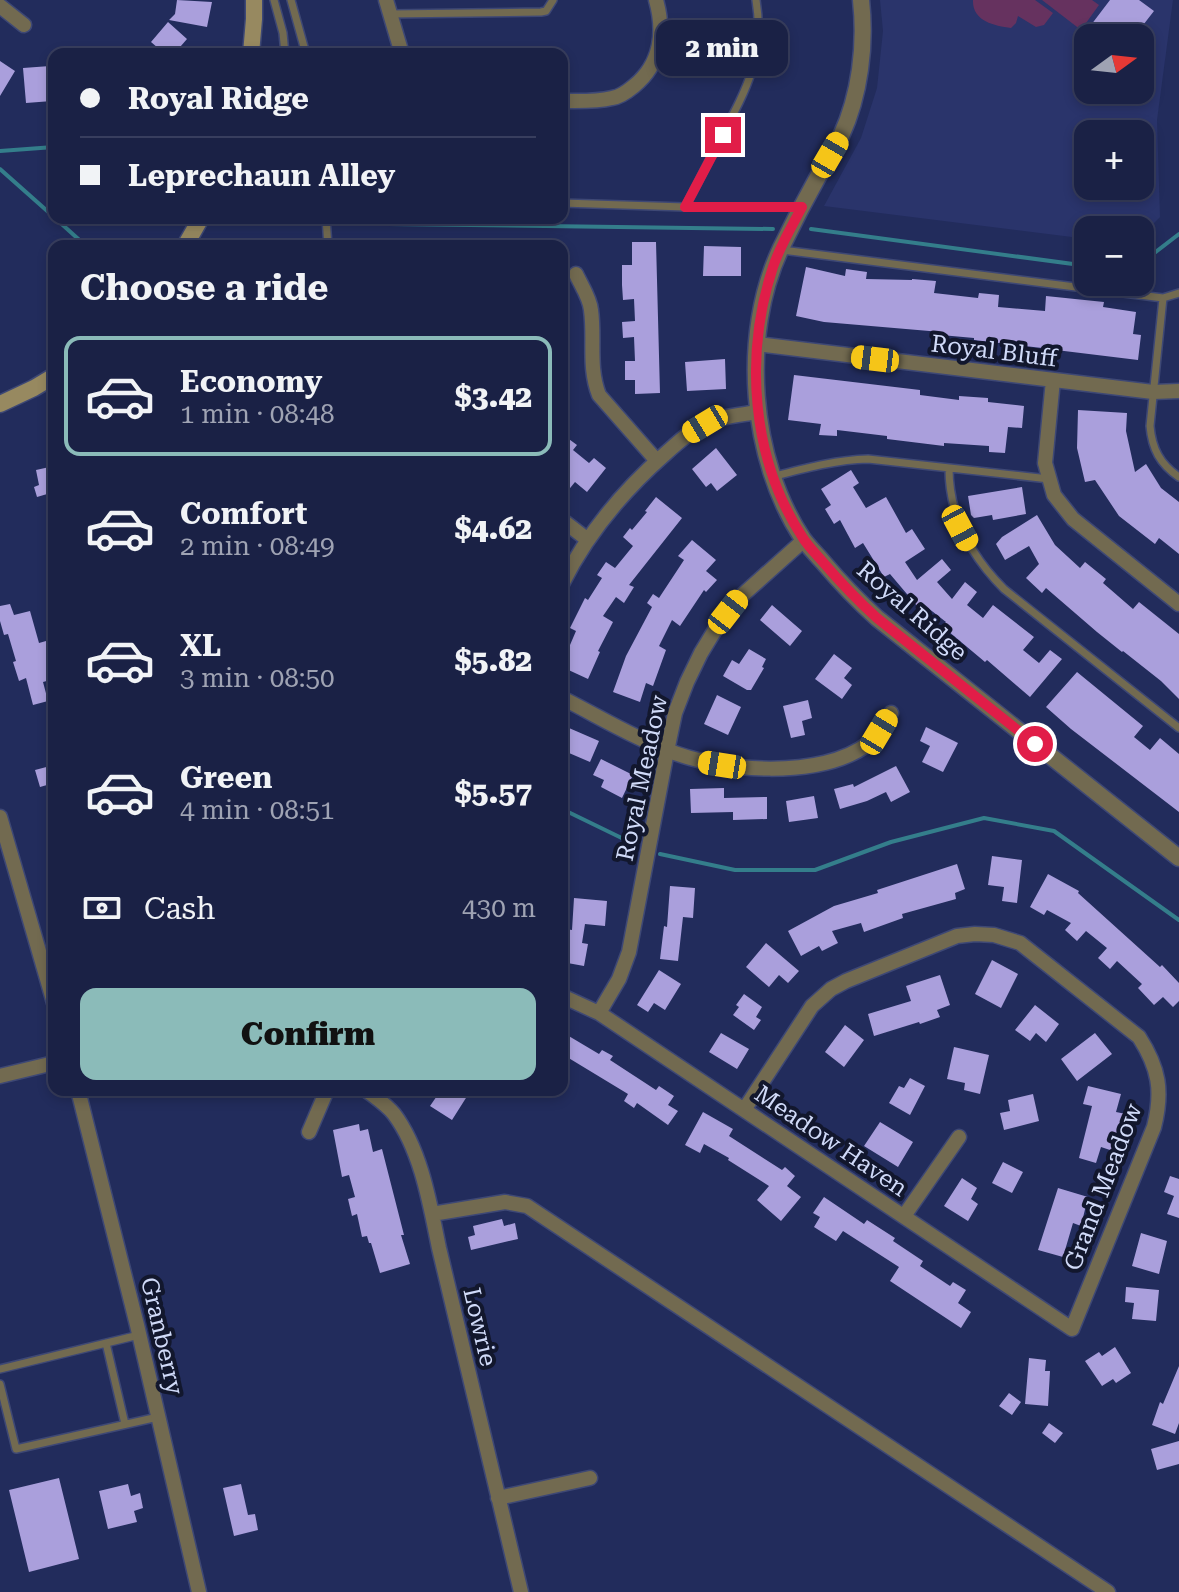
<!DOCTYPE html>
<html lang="en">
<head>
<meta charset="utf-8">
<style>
	body { margin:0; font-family:"Roboto Serif",serif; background:#272e50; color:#f1f3f6; height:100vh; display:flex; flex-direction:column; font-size:30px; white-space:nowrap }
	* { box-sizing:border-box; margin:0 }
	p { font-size:26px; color:#9fa3b3 }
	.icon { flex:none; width:44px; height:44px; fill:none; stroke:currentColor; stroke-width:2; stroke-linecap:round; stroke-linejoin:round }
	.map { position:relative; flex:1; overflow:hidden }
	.panel { position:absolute; left:48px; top:240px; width:520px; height:856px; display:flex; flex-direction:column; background:#1a2145; border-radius:16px; box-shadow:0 4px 12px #0003,0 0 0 2px #383e5e }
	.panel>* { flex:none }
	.top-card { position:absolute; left:48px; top:48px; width:520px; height:176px; border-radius:16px; box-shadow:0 4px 12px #0003,0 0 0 2px #383e5e; display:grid; align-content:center; height:176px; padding:0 32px; background:#1a2145 }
	.needle { width:52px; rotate:75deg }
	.controls { position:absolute; left:1074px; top:24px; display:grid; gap:16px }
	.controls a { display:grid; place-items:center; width:80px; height:80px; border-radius:16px; background:#1a2145; box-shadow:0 4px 12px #0003,0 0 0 2px #383e5e; font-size:40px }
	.end { position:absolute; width:36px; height:36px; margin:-18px; border:10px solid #e11d48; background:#fff; box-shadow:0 0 0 4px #fff }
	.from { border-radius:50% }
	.bubble { position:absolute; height:56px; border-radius:16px; background:#1a2145; box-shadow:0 4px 12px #0003,0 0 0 2px #383e5e; font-size:26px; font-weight:800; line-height:56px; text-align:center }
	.car { position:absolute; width:24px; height:48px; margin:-24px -12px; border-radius:10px; box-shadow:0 0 6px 2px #0007; background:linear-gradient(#f5c518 24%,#345 0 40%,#f5c518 0 76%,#345 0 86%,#f5c518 0) }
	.top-card b { display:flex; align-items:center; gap:28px; height:76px; font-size:30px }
	.top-card b+b { border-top:2px solid #383e5e }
	.top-card i { width:20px; height:20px; background:#f1f3f6 }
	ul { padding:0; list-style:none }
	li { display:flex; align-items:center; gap:24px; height:120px; margin:0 16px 12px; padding:0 16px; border:4px solid transparent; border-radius:16px }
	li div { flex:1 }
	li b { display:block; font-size:30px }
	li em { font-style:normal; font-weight:800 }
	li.selected { border-color:#8bbbb9 }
	li>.icon { width:72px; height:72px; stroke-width:1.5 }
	h2 { padding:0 32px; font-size:36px; line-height:96px }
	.pay { display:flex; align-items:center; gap:20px; height:88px; padding:0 32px; font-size:30px }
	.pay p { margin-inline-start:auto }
	.primary-button { display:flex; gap:16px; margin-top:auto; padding:16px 32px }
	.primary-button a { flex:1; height:92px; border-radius:16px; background:#8bbbb9; color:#111; font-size:32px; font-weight:800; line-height:92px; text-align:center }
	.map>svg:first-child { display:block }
	.built { fill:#2a346b; fill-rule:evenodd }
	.green { fill:#66325f }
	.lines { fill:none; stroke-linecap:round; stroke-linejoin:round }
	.stream { stroke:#347e8b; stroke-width:4 }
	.building { fill:#aa9fdc }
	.service-casing { stroke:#3e4875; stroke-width:10 }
	.minor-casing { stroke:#3e4875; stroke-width:17 }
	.tertiary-casing { stroke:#3e4875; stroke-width:19 }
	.secondary-casing { stroke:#3e4875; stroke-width:19 }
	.service { stroke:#726a50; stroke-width:7 }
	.minor { stroke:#726a50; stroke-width:14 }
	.tertiary { stroke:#726a50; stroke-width:16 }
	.secondary { stroke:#978960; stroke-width:16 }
	.route { stroke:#e11d48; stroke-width:10 }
	.labels { text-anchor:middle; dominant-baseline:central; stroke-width:8; stroke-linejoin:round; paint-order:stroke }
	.street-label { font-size:24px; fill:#d0daf8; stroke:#12172d }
</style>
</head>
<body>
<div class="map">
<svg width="1179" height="1592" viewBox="0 0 1179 1592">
	<rect width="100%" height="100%" fill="#222c5c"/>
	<!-- built -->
	<path class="built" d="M880 0H1173L1157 120 1160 217 1140 237V230H1088V239L824 206 861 138 877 88 883 31ZM1088 38H1140V90H1088ZM1088 134H1140V186H1088Z"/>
	<!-- green -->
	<path class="green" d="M973 0H1035L1053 13 1044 25 1036 27 1018 16 1016 23 1011 28C994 26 972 21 973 0Z
		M1042 0H1092L1099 5 1081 30Z"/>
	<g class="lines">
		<!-- stream -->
		<path class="stream" d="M0 151 54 147
			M0 169 54 217
			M55 218 86 246
			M380 218 389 224 773 229
			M811 229 1088 266
			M1140 264 1179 234
			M562 809 634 844
			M660 854 735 870H815L891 842 984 818 1054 831 1179 920"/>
	</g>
	<!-- building -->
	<path class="building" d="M177 0 212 2 207 27 169 20 175 14Z
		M1110 0H1139L1154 11 1133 38H1109L1091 25Z
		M168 22 187 39 174 54H165L151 42Z
		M0 61 15 71 0 96Z
		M50 66 52 101 26 103 23 68Z
		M632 242H656L660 393 635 394V380H625V361H635L634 337 623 338 622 322 635 321 634 299 623 300 622 285V265H632Z
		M704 246 741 247V276H703Z
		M806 267 845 276 846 269 867 272 866 279 912 280V279L936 281 934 293 978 298 979 293 999 295 998 307 1045 311 1046 296 1104 302 1103 307 1136 312 1133 334 1141 335 1138 360 1056 350V351L1042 350V348L974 340V338L941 335V332L824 322 796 316Z
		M725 359 726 389 687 391 685 362Z
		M794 375 920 390V395L959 400V396L988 398V402L1024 406 1022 428 1008 427 1005 453 989 452V446L944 443V446L887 439V436L837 430V436L819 435 821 424 788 420Z
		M1078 410 1127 413 1126 431 1135 472 1146 464 1161 488 1179 502V554L1159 538 1155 544 1119 516 1095 480 1085 482 1077 448Z
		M562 434 577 445 573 450 589 463 594 458 606 468 587 492 575 482 562 498Z
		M716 448 737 475 717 491 711 483 706 487 692 469Z
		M54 466V492L37 497 34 487 39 485 36 470Z
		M851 470 859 483 853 487 866 508 886 497 906 533 912 529 925 549 905 562 917 580 942 559 951 570 937 582 952 599 965 582 977 592 967 605 983 618 993 605 1034 637 1023 650 1039 663 1050 650 1062 659 1030 697 987 660 985 662 942 626 946 622 928 608 923 613 890 574 884 577 863 543 855 548 840 520 834 524 825 509 831 505 821 489Z
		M1022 487 1026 514 993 520 992 515 974 518 971 515 968 496Z
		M656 497 682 518 629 585 634 587 624 603 616 597 603 616 613 622 598 651 600 652 588 679 562 667V650L567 652 576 631 570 628 585 598 588 600 602 578 597 575 606 562 615 568 633 546 623 537 630 528 632 530 647 512 645 511Z
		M1037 515 1055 545 1080 568 1085 562 1106 579 1103 583 1133 609 1139 602 1179 634V699L1161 681 1123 651 1122 652 1097 632 1046 588 1042 593 1026 578 1039 564 1029 546 1005 560 996 544 1002 537Z
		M692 540 716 560 706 571 717 580 706 592 704 590 680 626 672 620 659 646 666 650 653 686 646 683 640 702 613 692 626 656 652 607 647 603 653 594 659 598 684 560 678 556Z
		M10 604 14 615 30 611 39 643 46 641 54 669V679L43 682 48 701 33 705 26 678 19 681 13 662 16 661 8 634 4 635 0 621V606Z
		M772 605 802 631 790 646 760 620Z
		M749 649 766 659 762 667 764 668 751 690H747L723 676 732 660 739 664Z
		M834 654 852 668 844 678 852 685 842 699 815 679Z
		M1077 672 1143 726 1134 737 1150 750 1160 738 1179 754V812L1071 729 1046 707Z
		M717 695 741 707 728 735 704 724Z
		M808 700 812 718 802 721 805 735 791 738 783 706Z
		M926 727 958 743 943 772 922 762 930 746 920 741Z
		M569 728 599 741 590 762 562 750V744Z
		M601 759 633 775 622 798 601 787 604 780 593 775Z
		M54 765V783L40 787 35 770Z
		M896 766 910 792 891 802 886 792 867 801 840 809 834 789 853 784 854 787Z
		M724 788V798L767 797V819L733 820V812L691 813 690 789Z
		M814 796 818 818 789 822 786 801Z
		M992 856 1022 860 1017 903 1002 901 1004 887 988 885Z
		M957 864 965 889 955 893 956 899 902 914 903 918 864 932 861 923 832 931 838 943 822 951 819 946 801 956 788 931 834 906 878 893 877 890Z
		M1048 874 1079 891 1078 893 1160 967 1162 965 1179 983V1001L1173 1007 1163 997 1154 1005 1138 988 1142 984 1117 961 1110 969 1098 958 1107 948 1086 931 1077 941 1065 930 1071 923 1047 910 1044 915 1030 907Z
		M670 886 695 888 693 918 683 917 678 961 660 959 664 926 667 927Z
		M574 898 607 901 605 926 585 924 582 943 588 944 584 966 562 962V947L565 929 572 930Z
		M766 943 799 971 788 983 779 975 769 987 746 967Z
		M992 960 1018 974 1001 1008 975 994Z
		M659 970 681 984 665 1010 654 1003 648 1012 637 1005Z
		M940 975 950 1005 937 1010 940 1017 920 1024 919 1022 874 1036 868 1014 911 1001 906 986Z
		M744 994 762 1007 756 1017 761 1020 754 1030 733 1015 739 1007 736 1005Z
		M1035 1005 1059 1024 1046 1042 1036 1033 1030 1041 1015 1030Z
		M845 1025 864 1040 844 1067 825 1052Z
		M562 1032 599 1054 602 1050 613 1056 610 1060 656 1090 659 1086 674 1096 668 1105 678 1111 668 1125 637 1103 634 1108 624 1101 628 1094 562 1054Z
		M721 1033 749 1049 737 1069 709 1052Z
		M1095 1033 1112 1054 1077 1081 1061 1059Z
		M954 1047 989 1055 980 1094 964 1090 965 1083 947 1079Z
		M910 1078 925 1086 910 1115 889 1103 899 1086 904 1088Z
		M1088 1086 1121 1094 1116 1112 1126 1114 1122 1128 1120 1127 1113 1151 1101 1147 1096 1163 1079 1158 1092 1106 1083 1104Z
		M441 1090H471L452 1120 430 1106Z
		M1033 1094 1039 1121 1004 1130 1000 1113 1010 1111 1008 1100Z
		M703 1112 733 1129 729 1136 782 1170 785 1167 795 1176 787 1186 801 1197 781 1221 757 1200 769 1186 728 1160 729 1158 704 1144 700 1153 685 1145Z
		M880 1122 913 1142 898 1167 864 1146Z
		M359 1124 360 1131 368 1129 373 1152 382 1149 404 1235H401L410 1264 380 1273 371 1243H369L367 1236 362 1237 357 1214 352 1216 348 1199 355 1197 349 1175 342 1177 333 1130Z
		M1003 1162 1023 1172 1012 1193 992 1183Z
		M1170 1176 1179 1179V1218L1167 1214 1174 1196 1164 1192Z
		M962 1178 977 1188 971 1199 978 1204 968 1221 944 1206Z
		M1058 1188 1088 1197 1081 1226 1073 1223 1063 1257 1038 1250Z
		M824 1197 864 1224 867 1220 895 1238 893 1241 923 1261 920 1266 950 1286 953 1282 966 1290 958 1303 971 1312 961 1328 890 1281 899 1267 843 1231 836 1241 814 1227 820 1217 813 1213Z
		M502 1219 504 1226 515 1223 518 1239 471 1250 468 1237 475 1235 473 1226Z
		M1141 1233 1167 1241 1159 1274 1132 1266Z
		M1126 1287 1159 1290 1156 1321 1132 1319 1134 1303 1125 1302Z
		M1115 1347 1131 1373 1116 1383 1113 1379 1102 1386 1085 1361 1099 1352 1102 1356Z
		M1029 1358 1046 1360 1045 1371H1050L1048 1406 1025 1404Z
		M1179 1366V1423L1175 1434 1152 1425 1160 1402 1163 1404Z
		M1009 1393 1021 1402 1012 1415 999 1406Z
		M1049 1423 1063 1433 1055 1443 1042 1433Z
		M1179 1441V1464L1157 1470 1151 1449Z
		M59 1478 79 1559 29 1572 9 1490Z
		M128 1484 131 1496 140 1493 143 1508 134 1511 137 1522 108 1529 99 1491Z
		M241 1484 248 1515 255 1514 258 1530 234 1536 223 1488Z"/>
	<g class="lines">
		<!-- service casing -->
		<g class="service-casing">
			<path id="service" d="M274 0 283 33 285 54
				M291 0 306 54
				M390 14 541 12 546 11 553 0
				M562 203 685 207H800
				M685 207C698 183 710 159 722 135 747 89 765 55 756 0
				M326 218 328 246
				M782 250 1163 298 1179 293
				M1163 298 1150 426C1152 449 1160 464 1179 477
				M949 468C949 516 971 556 1004 589L1179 728
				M775 476C806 468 835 460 868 459L1049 479
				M106 1343 125 1424
				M0 1369 139 1335
				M0 1384 16 1449 158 1417"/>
		</g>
		<!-- minor casing -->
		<g class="minor-casing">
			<path id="minor" d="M386 0 402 54
				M0 6 24 25
				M562 101C578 101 596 102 612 98 620 97 628 91 634 86 661 64 665 32 656 0
				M576 274C581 285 590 298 591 310 595 339 588 367 599 395L657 461
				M757 344 1153 392 1179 391
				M1053 380 1045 463 1054 495 1073 519 1179 604
				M562 520 588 540
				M562 584C587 534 623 491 665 454 677 443 689 432 704 424 721 416 740 415 758 412
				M562 698C596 715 632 737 667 750 719 772 822 780 869 743 879 735 884 724 891 713
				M0 817 54 1003
				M562 996 599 1013 1072 1329 1154 1127C1163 1091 1159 1068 1139 1037L1020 943 994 935 975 934 957 936 846 981 831 989 812 1006 744 1110
				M599 1013 619 979 629 952 667 751 675 713 687 682 701 653 718 625 738 599 804 540
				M0 1076 54 1063
				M78 1090 137 1325 199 1592
				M366 1090C375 1097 387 1105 394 1114 421 1150 430 1204 439 1248L521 1592
				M309 1132 327 1090
				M432 1214 505 1202 527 1206 1108 1592
				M904 1216 959 1137
				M498 1498 590 1478"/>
		</g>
		<!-- tertiary casing -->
		<g class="tertiary-casing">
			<path id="tertiary" d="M861 0C866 45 860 95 841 136 835 149 827 161 820 173 806 198 793 223 781 248 740 335 750 460 803 539 809 547 816 554 823 562 840 582 858 601 877 618L1179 858"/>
		</g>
		<!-- secondary casing -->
		<g class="secondary-casing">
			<path id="secondary" d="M251 54 254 19V0
				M185 246 201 218
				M0 404 34 388 54 376"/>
		</g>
		<!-- service -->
		<use href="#service" class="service"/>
		<!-- minor -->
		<use href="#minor" class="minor"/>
		<!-- tertiary -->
		<use href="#tertiary" class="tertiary"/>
		<!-- secondary -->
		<use href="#secondary" class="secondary"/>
	</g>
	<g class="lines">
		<!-- route -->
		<path class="route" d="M723 135 685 207H802C792 226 780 246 773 267 744 355 751 459 803 538 808 546 816 554 822 561 840 582 857 600 877 618L1035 744"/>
	</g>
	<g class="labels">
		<!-- street labels -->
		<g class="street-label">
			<text transform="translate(994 351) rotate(7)">Royal Bluff</text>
			<text transform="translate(912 611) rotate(41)">Royal Ridge</text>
			<text transform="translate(642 778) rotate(-78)">Royal Meadow</text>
			<text transform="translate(831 1141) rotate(34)">Meadow Haven</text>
			<text transform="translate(1103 1187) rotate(-69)">Grand Meadow</text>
			<text transform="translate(480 1327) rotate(77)">Lowrie</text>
			<text transform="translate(162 1336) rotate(77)">Granberry</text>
		</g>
	</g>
</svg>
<div class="controls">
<a><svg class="needle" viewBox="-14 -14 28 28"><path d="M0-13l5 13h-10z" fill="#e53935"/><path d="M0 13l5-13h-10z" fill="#9fa3b3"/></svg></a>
<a>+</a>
<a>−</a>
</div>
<i class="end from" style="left:1035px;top:744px"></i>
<i class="end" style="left:723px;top:135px"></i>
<div class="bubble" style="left:656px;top:20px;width:132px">2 min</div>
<i class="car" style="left:830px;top:155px;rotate:30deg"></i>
<i class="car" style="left:875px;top:359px;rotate:277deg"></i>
<i class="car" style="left:705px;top:424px;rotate:239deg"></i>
<i class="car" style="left:960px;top:528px;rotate:152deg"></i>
<i class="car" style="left:728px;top:612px;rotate:38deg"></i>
<i class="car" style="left:879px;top:732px;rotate:31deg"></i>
<i class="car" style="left:722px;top:765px;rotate:279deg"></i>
<div class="top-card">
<b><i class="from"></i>Royal Ridge</b>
<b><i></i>Leprechaun Alley</b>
</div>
<section class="panel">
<h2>Choose a ride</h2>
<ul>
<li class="selected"><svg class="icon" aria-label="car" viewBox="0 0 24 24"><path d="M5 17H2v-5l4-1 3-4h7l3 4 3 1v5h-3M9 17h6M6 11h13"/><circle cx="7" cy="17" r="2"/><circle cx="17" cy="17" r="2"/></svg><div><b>Economy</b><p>1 min · 08:48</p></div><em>$3.42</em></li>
<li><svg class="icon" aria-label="car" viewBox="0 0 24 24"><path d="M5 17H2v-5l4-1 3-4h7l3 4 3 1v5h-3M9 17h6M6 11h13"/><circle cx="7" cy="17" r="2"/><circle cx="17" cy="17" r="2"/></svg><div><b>Comfort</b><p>2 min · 08:49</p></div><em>$4.62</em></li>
<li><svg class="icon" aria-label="car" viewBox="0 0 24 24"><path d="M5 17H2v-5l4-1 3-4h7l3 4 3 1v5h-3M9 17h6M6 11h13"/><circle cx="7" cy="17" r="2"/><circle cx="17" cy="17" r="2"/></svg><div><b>XL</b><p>3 min · 08:50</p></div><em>$5.82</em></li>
<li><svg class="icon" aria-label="car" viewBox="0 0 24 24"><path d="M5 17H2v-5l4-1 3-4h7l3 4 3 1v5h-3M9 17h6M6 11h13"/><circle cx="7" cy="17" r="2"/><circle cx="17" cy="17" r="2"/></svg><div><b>Green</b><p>4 min · 08:51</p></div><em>$5.57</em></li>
</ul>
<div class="pay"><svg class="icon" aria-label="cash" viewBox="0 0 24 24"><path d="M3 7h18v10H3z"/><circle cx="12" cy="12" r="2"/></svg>Cash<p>430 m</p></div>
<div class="primary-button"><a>Confirm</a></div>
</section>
</div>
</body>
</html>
